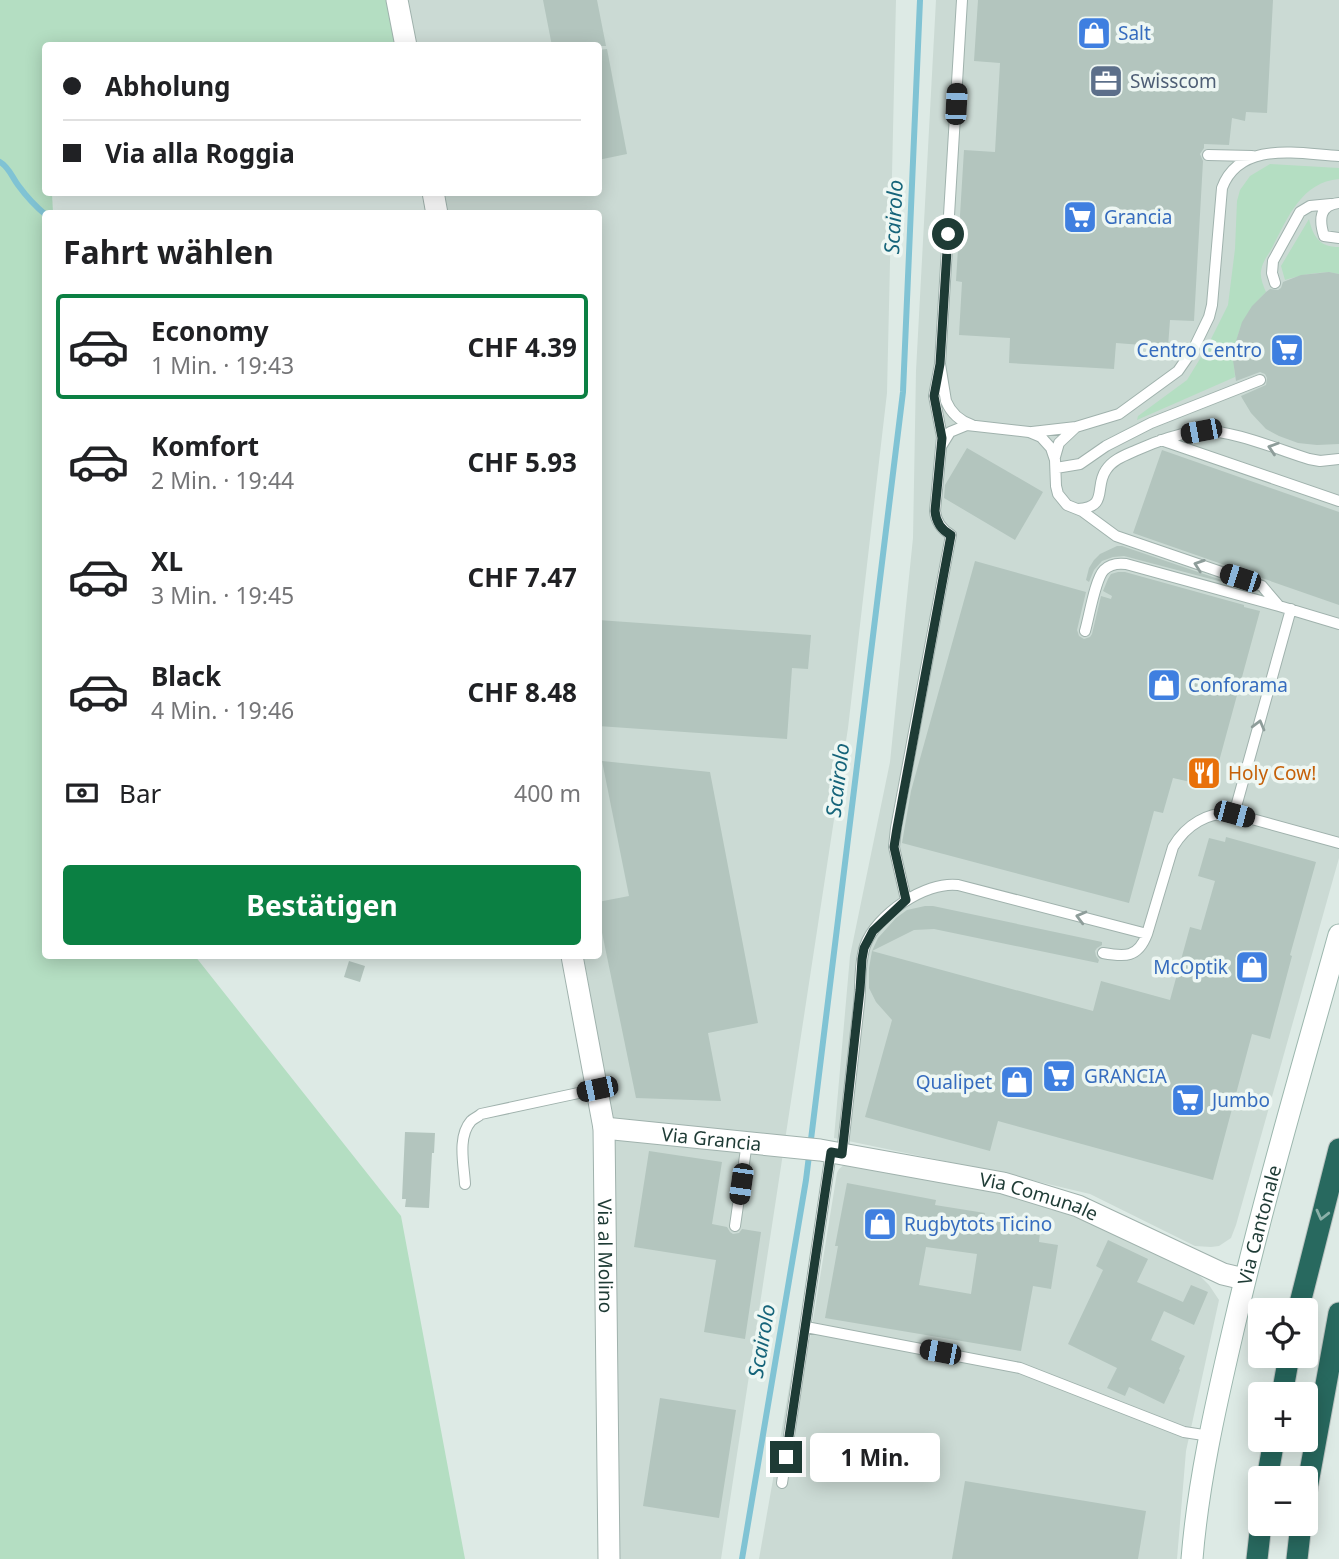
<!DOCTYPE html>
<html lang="de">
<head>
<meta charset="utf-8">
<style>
	body { margin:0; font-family:"Noto Sans",sans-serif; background:#f6f6f6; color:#202124; height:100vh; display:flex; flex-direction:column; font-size:26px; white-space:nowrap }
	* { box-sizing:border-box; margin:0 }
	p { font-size:23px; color:#757577 }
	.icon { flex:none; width:38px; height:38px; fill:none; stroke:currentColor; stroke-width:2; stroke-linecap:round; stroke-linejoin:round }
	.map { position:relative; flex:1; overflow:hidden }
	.sheet { position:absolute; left:42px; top:210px; width:560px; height:749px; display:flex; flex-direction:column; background:#fff; border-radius:7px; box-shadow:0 4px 18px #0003 }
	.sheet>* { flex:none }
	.top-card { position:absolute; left:42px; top:42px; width:560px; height:154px; border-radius:7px; box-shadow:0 4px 18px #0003; display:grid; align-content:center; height:154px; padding:0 21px; background:#fff }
	.fabs { position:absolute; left:1248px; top:1298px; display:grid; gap:14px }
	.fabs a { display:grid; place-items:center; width:70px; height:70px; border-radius:7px; background:#fff; box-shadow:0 4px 18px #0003; font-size:35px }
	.end { position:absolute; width:32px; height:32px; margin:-16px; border:9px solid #1e3b35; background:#fff; box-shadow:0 0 0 4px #fff }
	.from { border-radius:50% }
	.bubble { position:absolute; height:49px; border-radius:7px; background:#fff; box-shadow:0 4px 18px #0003; font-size:23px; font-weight:700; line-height:49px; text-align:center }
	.car { position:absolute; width:21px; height:42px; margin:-21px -10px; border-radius:9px; box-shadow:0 0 5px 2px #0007; background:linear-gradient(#222 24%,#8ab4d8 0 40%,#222 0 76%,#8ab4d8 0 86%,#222 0) }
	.top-card b { display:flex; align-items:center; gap:24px; height:66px; font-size:26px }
	.top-card b+b { border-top:2px solid #e0e0e0 }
	.top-card i { width:18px; height:18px; background:#202124 }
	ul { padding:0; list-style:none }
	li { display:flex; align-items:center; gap:21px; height:105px; margin:0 14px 10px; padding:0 7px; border:4px solid transparent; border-radius:7px }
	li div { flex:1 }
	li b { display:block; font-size:26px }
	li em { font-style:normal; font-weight:700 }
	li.selected { border-color:#0b8043 }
	li>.icon { width:63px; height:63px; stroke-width:1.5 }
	h2 { padding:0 21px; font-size:32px; line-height:84px }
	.pay { display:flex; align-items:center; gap:18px; height:77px; padding:0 21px; font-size:26px }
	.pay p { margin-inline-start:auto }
	.cta { display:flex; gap:14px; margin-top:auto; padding:14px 21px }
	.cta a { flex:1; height:80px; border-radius:7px; background:#0b8043; color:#fff; font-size:28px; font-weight:700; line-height:80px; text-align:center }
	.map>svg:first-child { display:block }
	.built { fill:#cbdad4 }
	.green { fill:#b4dec2 }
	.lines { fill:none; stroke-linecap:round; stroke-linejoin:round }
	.stream { stroke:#80c3d4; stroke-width:6 }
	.building { fill:#b3c5be; fill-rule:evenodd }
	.service-casing { stroke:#a0b2ad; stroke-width:12 }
	.minor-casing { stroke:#a0b2ad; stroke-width:23 }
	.secondary-casing { stroke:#9cb7ae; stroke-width:23 }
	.motorway-casing { stroke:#bcc4c2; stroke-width:23 }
	.service { stroke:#fff; stroke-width:10 }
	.minor { stroke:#fff; stroke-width:21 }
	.secondary { stroke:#fff; stroke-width:21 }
	.motorway { stroke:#28695f; stroke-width:21 }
	.oneway { stroke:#8e9d9a }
	.oneway2 { stroke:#8bb0a9 }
	.route { stroke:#1e3b35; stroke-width:9 }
	.labels { text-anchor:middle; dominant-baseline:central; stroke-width:7; stroke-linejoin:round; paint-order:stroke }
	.shop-label { font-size:19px; fill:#366cbe; stroke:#eef7f3; text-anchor:start }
	.service-label { font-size:19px; fill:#4e5e75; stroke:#eef7f3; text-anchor:start }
	.food-label { font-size:19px; fill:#c56008; stroke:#eef7f3; text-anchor:start }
	.street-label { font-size:19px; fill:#1e3b35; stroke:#eef7f3 }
	.water-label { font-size:21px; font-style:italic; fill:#15647a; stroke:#eef7f3 }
</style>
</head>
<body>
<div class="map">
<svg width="1339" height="1559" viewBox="0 0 1339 1559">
	<rect width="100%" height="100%" fill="#ddeae5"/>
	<!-- built -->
	<path class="built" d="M397 0H896L887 393 848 728 721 1559H609L604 1128 572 956H598V214L437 213 433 193 598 192V46L406 45Z
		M936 0H1339V858L1236 1225 1231 1238 1219 1246 1211 1247 1195 1246 1090 1194 1006 1174 834 1138 850 956 890 762 913 538 916 371Z
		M845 1164 1004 1190 1093 1224 1188 1268 1199 1275 1209 1285 1219 1300 1186 1451 1177 1559H759L798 1337 810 1339 837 1173 839 1169Z"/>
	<!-- green -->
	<path class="green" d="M0 0H397L406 45 46 46V192L52 193 53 213 46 214V956H195L401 1216 465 1559H0Z
		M1270 164 1339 168V179C1302 182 1288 217 1273 246 1269 254 1262 262 1261 271 1260 278 1263 285 1266 292 1240 318 1232 340 1235 377L1137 420 1138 416 1187 380 1206 349 1228 305 1235 249 1237 201 1240 190 1250 176Z
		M1309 219C1313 237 1320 247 1339 247V274C1320 270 1303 275 1285 280L1281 266Z"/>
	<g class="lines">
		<!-- stream -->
		<path class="stream" d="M0 162C9 167 12 177 18 185 26 196 35 206 46 215
			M742 1559 806 1180 903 392 920 0"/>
	</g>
	<!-- building -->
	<path class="building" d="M543 0H597L606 46H552Z
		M978 0H1273L1267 113 1246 112 1245 121 1232 118 1229 145 1204 144V148L1200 154 1203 161 1194 321 1170 320 1168 347 1116 343 1114 369 1009 363 1010 338 959 335 962 282 956 281 964 150 995 152 1000 63 974 61Z
		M607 49 627 154 598 160V50Z
		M1329 272 1339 274V444L1317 445 1298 443 1279 436 1266 429 1251 413 1242 398 1241 396 1266 385 1267 378 1265 374 1260 372 1236 381 1233 360 1236 341 1242 322 1252 306 1266 292 1270 289 1278 290 1281 288 1283 282 1301 275Z
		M967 448 1043 492 1015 540 944 498 945 485Z
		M1162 450 1339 512V605L1133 533Z
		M1117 546H1122L1245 588 1124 556 1113 557 1102 561 1094 570 1089 582 1086 580 1089 568 1094 560 1100 554Z
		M975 561 1086 592 1077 630 1079 636 1084 639 1090 637 1092 634 1101 596 1111 599 1112 596 1103 591 1108 579 1111 574 1118 572H1125L1244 605V607L1260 611 1212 787 1173 778 1163 813 1154 811 1129 903 902 843 911 791Z
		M598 620 811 635 808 669 792 668 787 739 598 726Z
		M602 761 710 772 758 1023 708 1033 721 1101 636 1098 598 913V902L629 896Z
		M1226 837 1316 862 1290 955 1292 956 1270 1039 1252 1034 1213 1180 998 1121 990 1151 865 1117 892 1020 876 1002 869 988V968L872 951 1093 1011 1101 981 1170 1000 1190 927 1201 930 1215 881 1198 876 1209 838 1225 842Z
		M925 906H933L1102 942V945L1097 948 1095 951 1096 956 1099 960 1098 963 934 929 914 930 872 951 878 938 896 918 907 910Z
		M349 961 365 966 360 982 344 977Z
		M405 1132 435 1133 434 1153H432L429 1208 405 1207 406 1199H402Z
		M649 1151 722 1162 712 1224 727 1227 730 1232 733 1234 739 1233 742 1229 761 1232 745 1339 704 1332 716 1260 634 1247Z
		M847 1183 936 1200 935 1205 985 1213 984 1220 1002 1222 1001 1227 1040 1233 1039 1242 1058 1245 1051 1289 1033 1286 1021 1351 825 1318 838 1246H835ZM926 1247 977 1254 971 1294 919 1285Z
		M1108 1240 1148 1259 1137 1282 1183 1302 1191 1285 1208 1292 1194 1325 1164 1311 1151 1340 1185 1356 1179 1369 1180 1370 1164 1404 1129 1387 1125 1396 1107 1388 1117 1368 1068 1344 1103 1270 1096 1266Z
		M660 1398 736 1410 719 1518 643 1506Z
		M965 1481 1146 1511 1138 1559H952Z"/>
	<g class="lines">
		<!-- service casing -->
		<g class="service-casing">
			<path id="service" d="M1208 155 1252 156
				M1339 203C1319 205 1319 220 1324 236L1339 238
				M1275 283 1272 273 1273 261 1300 212 1310 206 1331 204
				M940 364 962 0
				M1076 427 1119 414 1178 371 1194 348 1209 317 1212 305 1222 188C1240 140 1299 154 1339 156
				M1032 432 1076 427 1059 443 1055 457
				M1161 440 1339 501
				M942 445 950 432 967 425 1029 432 1041 437 1051 448 1055 460 1056 486 1058 494 1067 505 1082 511 1116 536 1262 586 1279 606
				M1056 468 1080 464 1106 446 1151 423 1260 380
				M1078 509C1109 507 1094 487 1106 470 1113 459 1126 455 1137 450 1157 441 1177 434 1199 431 1227 428 1280 450 1309 459L1320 461 1339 459
				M1085 631C1089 618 1095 579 1104 570 1110 564 1118 563 1126 564L1279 606 1339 624
				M1234 814 1291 609
				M906 900 894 847 896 828 951 535C941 529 936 522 935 511L942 437 934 396 940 364 946 401C951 413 960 421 972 425
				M1103 953C1125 957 1138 958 1147 934L1173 847C1186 825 1208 811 1234 814L1339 843
				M842 1154C848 1104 853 1054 859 1004 861 986 859 964 865 946 876 915 925 881 958 885L1147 934
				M465 1184C464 1165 457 1137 471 1121 474 1118 478 1117 481 1114L597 1089
				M735 1226 747 1142
				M806 1327 1020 1368 1184 1432 1210 1436
				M782 1483 831 1152"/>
		</g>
		<!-- minor casing -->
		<g class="minor-casing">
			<g id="minor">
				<path d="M397 0 406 46"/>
				<path d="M433 192 437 214"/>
				<path id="s1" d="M572 956 604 1128 609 1559"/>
				<path id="s2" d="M604 1128 820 1150 1003 1183 1078 1206 1223 1274 1244 1279"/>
			</g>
		</g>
		<!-- secondary casing -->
		<g class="secondary-casing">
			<g id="secondary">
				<path id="s3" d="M1192 1559C1198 1484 1215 1408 1232 1335 1263 1200 1302 1068 1339 935"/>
			</g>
		</g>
		<!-- motorway casing -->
		<g class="motorway-casing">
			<path id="motorway" d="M1298 1311 1339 1149
				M1282 1395 1289 1356
				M1267 1479 1274 1440
				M1306 1494 1339 1313
				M1257 1559 1261 1524
				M1297 1559 1301 1524"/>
		</g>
		<!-- service -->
		<use href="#service" class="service"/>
		<!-- minor -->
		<use href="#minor" class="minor"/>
		<!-- secondary -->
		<use href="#secondary" class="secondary"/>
		<!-- motorway -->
		<use href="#motorway" class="motorway"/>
	</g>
	<!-- one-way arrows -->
	<defs><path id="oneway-chevron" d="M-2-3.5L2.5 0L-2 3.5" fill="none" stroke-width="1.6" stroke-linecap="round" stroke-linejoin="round" transform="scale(1.75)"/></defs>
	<g class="oneway">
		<use href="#oneway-chevron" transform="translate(1273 448) rotate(-162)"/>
		<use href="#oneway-chevron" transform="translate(1199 565) rotate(-161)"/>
		<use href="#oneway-chevron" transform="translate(1259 725) rotate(-75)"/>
		<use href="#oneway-chevron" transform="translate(1081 917) rotate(-165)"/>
	</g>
	<use class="oneway2" href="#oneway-chevron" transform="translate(1322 1215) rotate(104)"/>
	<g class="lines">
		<!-- route -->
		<path class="route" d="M786 1457 831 1152 842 1154 860 990 862 959 864 948 873 931 906 900 894 847 897 828 951 535C941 530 936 522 935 511L942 438 934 396 940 364 948 234"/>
	</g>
	<!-- icons -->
	<defs>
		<g id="shop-square" transform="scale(1.75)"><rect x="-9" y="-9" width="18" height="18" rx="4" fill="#3f7fe0" stroke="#eef7f3"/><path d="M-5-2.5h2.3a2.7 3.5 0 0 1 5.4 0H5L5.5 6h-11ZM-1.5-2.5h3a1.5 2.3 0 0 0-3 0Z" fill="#fff"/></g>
		<g id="office-square" transform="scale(1.75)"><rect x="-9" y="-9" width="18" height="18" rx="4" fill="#5c6f8a" stroke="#eef7f3"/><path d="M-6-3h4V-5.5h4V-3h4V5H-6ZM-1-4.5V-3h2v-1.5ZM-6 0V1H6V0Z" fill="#fff"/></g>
		<g id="supermarket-square" transform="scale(1.75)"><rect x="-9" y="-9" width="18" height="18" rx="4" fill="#3f7fe0" stroke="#eef7f3"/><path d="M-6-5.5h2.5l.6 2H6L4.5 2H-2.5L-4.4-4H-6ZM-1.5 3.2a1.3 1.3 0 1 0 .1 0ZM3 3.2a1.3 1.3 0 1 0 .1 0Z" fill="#fff"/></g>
		<g id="restaurant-square" transform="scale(1.75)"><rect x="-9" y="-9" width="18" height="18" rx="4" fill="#e8710a" stroke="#eef7f3"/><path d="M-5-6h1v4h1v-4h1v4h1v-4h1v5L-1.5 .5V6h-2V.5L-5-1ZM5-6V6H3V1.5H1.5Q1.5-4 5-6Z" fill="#fff"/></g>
	</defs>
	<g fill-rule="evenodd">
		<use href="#shop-square" x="1094" y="33"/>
		<use href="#office-square" x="1106" y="81"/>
		<use href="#supermarket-square" x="1080" y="217"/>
		<use href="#supermarket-square" x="1287" y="350"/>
		<use href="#shop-square" x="1164" y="685"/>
		<use href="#restaurant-square" x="1204" y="773"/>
		<use href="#shop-square" x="1252" y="967"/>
		<use href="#supermarket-square" x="1059" y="1076"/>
		<use href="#shop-square" x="1017" y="1082"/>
		<use href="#supermarket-square" x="1188" y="1100"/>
		<use href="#shop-square" x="880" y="1224"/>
	</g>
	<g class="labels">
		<!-- shop labels -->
		<g class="shop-label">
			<text x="1118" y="33">Salt</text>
			<text x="1104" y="217">Grancia</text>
			<text x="1262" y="350" text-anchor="end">Centro Centro</text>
			<text x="1188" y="685">Conforama</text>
			<text x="1228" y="967" text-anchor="end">McOptik</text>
			<text x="1084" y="1076">GRANCIA</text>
			<text x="992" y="1082" text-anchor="end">Qualipet</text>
			<text x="1212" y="1100">Jumbo</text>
			<text x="904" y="1224">Rugbytots Ticino</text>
		</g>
		<!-- service labels -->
		<g class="service-label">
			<text x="1130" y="81">Swisscom</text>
		</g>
		<!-- food labels -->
		<g class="food-label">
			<text x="1228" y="773">Holy Cow!</text>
		</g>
		<!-- street labels -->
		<g class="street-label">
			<text stroke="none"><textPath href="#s2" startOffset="108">Via Grancia</textPath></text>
			<text stroke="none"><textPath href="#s2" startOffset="441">Via Comunale</textPath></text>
			<text stroke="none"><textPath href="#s3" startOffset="341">Via Cantonale</textPath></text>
			<text stroke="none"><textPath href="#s1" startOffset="303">Via al Molino</textPath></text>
		</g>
		<!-- water labels -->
		<g class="water-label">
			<text transform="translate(893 217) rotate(-87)">Scairolo</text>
			<text transform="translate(837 780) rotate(-83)">Scairolo</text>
			<text transform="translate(761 1341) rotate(-80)">Scairolo</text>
		</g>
	</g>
</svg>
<div class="fabs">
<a><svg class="icon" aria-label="locate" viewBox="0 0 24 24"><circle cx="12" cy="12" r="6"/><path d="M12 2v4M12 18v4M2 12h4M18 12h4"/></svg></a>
<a>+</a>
<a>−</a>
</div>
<i class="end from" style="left:948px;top:234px"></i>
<i class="end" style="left:786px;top:1457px"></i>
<div class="bubble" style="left:810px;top:1433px;width:130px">1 Min.</div>
<i class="car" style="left:956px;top:104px;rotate:3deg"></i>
<i class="car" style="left:1201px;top:431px;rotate:259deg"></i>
<i class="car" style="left:1240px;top:578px;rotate:288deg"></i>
<i class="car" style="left:1234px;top:814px;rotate:105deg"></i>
<i class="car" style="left:597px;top:1089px;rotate:258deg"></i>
<i class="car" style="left:741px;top:1184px;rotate:188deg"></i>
<i class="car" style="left:940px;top:1352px;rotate:281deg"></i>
<div class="top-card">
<b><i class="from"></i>Abholung</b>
<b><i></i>Via alla Roggia</b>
</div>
<section class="sheet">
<h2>Fahrt wählen</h2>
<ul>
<li class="selected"><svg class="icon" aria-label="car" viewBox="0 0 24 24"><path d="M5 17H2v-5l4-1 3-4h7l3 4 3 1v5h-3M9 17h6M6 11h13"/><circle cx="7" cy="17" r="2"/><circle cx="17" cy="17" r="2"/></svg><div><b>Economy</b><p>1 Min. · 19:43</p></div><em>CHF 4.39</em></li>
<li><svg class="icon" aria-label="car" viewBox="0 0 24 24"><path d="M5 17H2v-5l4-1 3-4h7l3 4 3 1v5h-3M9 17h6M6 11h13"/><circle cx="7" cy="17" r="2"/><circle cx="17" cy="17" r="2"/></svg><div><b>Komfort</b><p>2 Min. · 19:44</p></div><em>CHF 5.93</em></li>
<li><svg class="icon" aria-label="car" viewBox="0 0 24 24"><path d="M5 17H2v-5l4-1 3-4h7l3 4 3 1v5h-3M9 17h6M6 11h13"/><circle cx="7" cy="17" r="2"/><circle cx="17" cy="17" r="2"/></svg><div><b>XL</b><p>3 Min. · 19:45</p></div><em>CHF 7.47</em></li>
<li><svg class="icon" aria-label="car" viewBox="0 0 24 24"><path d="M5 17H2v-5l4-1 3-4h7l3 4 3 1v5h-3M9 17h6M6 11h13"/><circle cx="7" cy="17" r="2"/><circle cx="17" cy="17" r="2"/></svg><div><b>Black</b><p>4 Min. · 19:46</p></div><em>CHF 8.48</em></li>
</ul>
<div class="pay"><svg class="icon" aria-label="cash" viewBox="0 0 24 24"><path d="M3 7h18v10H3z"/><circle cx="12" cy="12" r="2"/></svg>Bar<p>400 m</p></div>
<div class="cta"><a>Bestätigen</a></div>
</section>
</div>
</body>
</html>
